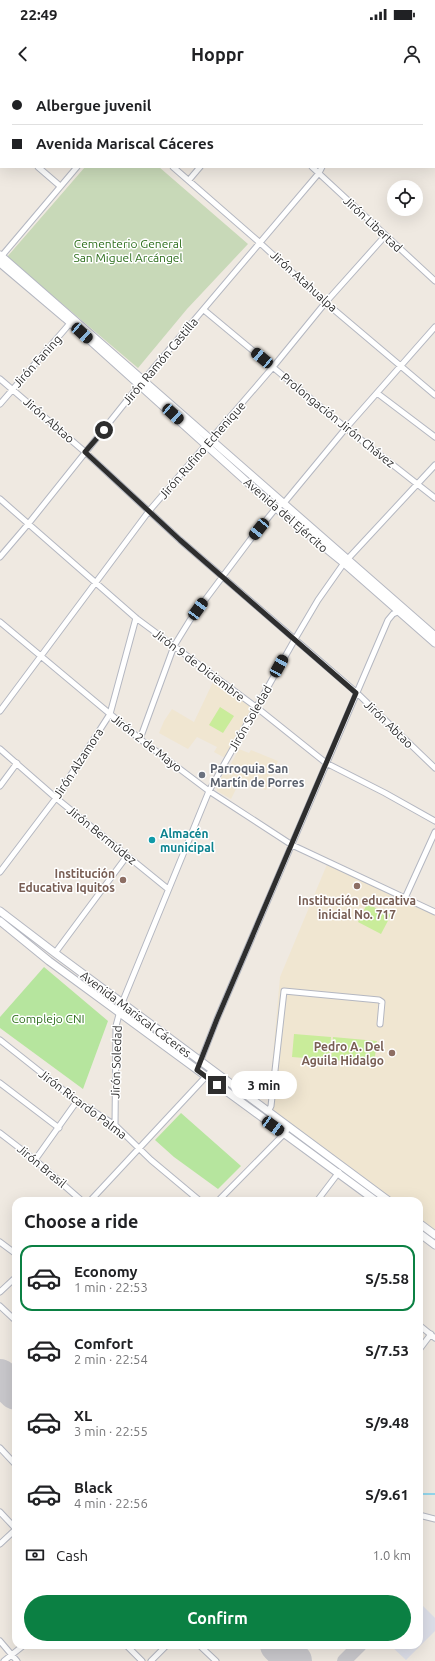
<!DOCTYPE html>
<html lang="en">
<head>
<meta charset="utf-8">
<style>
	body { margin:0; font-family:Ubuntu,sans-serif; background:#f6f6f6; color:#202124; height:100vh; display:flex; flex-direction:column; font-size:15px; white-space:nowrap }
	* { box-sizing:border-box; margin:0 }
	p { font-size:13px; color:#757577 }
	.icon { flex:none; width:22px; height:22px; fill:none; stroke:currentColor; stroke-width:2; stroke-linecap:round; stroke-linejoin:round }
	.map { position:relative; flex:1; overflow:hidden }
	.side { position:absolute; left:12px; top:1117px; width:411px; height:452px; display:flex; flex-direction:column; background:#fff; border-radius:12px; box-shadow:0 4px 16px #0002 }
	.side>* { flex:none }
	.guide { position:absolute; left:0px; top:0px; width:435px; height:88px; box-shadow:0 4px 16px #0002; display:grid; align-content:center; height:88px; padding:0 12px; background:#fff }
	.buttons { position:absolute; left:387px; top:100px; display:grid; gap:8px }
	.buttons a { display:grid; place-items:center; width:36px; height:36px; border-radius:50%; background:#fff; box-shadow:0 4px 16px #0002; font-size:20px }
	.end { position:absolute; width:18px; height:18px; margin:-9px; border:5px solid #2e2e2e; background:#fff; box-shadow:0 0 0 2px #fff }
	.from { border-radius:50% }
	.bubble { position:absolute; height:28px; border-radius:14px; background:#fff; box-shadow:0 4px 16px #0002; font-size:13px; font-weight:700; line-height:28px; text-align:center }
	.car { position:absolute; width:12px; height:24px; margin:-12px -6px; border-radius:5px; box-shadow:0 0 3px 1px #0007; background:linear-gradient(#222 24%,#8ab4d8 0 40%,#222 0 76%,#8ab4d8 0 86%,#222 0) }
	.guide b { display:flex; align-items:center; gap:14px; height:38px; font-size:15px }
	.guide b+b { border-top:1px solid #e0e0e0 }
	.guide i { width:10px; height:10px; background:#202124 }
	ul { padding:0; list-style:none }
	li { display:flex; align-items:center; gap:12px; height:66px; margin:0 8px 6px; padding:0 4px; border:2px solid transparent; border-radius:12px }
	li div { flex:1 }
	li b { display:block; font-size:15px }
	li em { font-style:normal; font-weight:700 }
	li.active { border-color:#0b8043 }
	li>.icon { width:36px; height:36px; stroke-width:1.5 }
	h2 { padding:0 12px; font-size:18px; line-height:48px }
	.pay { display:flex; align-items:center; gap:10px; height:44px; padding:0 12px; font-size:15px }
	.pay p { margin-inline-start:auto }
	.action { display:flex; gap:8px; margin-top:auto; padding:8px 12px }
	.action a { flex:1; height:46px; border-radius:24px; background:#0b8043; color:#fff; font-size:16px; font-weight:700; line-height:46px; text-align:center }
	.status { display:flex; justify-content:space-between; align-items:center; height:28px; padding:0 20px; background:#fff; direction:ltr }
	.status svg { height:11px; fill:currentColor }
	header { display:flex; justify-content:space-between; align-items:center; height:52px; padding:0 12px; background:#fff; font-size:18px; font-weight:700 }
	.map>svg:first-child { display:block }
	.education { fill:#f0e6d1 }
	.airport { fill:#dcdee8 }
	.green { fill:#b6e59e }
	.cemetery { fill:#c8d9b8 }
	.pitch { fill:#c9ec9a }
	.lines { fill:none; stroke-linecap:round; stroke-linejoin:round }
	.stream { stroke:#75cff0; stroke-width:1.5 }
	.taxiway { stroke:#c9c8cc; stroke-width:14 }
	.runway { stroke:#c9c8cc; stroke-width:36 }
	.minor-casing { stroke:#b4b7c1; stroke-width:7 }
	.secondary-casing { stroke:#b4b7c1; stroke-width:9 }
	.minor { stroke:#fff; stroke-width:5 }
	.secondary { stroke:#fff; stroke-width:7 }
	.route { stroke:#2e2e2e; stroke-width:5 }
	.worship-dot { fill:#6b7280; stroke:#fff; stroke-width:1.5 }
	.culture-dot { fill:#0f9aa8; stroke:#fff; stroke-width:1.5 }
	.education-dot { fill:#8d6e63; stroke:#fff; stroke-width:1.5 }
	.labels { text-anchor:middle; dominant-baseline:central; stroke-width:3; stroke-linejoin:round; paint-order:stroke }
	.street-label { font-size:12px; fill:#2e2e2e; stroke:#fff }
	.park-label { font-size:12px; fill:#2c6e1b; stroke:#fff }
	.worship-label { font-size:12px; font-weight:bold; fill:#5b616d; stroke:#fff; text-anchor:start }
	.culture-label { font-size:12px; font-weight:bold; fill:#0d838f; stroke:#fff; text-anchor:start }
	.education-label { font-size:12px; font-weight:bold; fill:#785e54; stroke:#fff; text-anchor:end }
</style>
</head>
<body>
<div class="status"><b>22:49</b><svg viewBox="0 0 49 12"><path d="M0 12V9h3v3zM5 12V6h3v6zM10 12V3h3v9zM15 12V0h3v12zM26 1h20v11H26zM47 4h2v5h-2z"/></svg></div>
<header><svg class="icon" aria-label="back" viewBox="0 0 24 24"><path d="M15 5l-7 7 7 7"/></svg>Hoppr<svg class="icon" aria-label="person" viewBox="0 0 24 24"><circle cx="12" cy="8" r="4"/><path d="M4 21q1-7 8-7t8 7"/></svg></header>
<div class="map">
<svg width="435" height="1581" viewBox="0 0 435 1581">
	<rect width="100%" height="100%" fill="#efe9e1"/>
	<!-- education -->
	<path class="education" d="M213 602 250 626 251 630 225 678 214 672 217 667 197 657 188 669 159 653 164 641 172 629 194 642Z
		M239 669 249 673 251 670 278 681 266 710 240 701 231 719 217 711V705L223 693H226Z
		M328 782 435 832V1151L419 1139V1121H394L268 1029 280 897Z"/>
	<!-- airport -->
	<path class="airport" d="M419 1522 435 1538V1551L406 1580 390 1565H419Z"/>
	<!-- green -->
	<path class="green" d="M44 887 108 941 83 1009 0 948V937Z
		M181 1033 241 1086 218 1109 174 1077 155 1060Z"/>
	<!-- cemetery -->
	<path class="cemetery" d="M85 87H159L248 164 187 229 138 288 7 177Z"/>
	<!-- pitch -->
	<path class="pitch" d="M220 627 234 636 223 653 209 645Z
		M367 824 391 835 381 854 358 842Z
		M294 954 331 957 329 980 292 977Z
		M333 957 377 961 374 984 331 980Z"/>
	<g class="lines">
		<!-- stream -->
		<path class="stream" d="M419 1414H435"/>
		<!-- taxiway -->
		<path class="taxiway" d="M344 1581 360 1565"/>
		<!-- runway -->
		<path class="runway" d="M0 1297 16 1312
			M278 1565 294 1581"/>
		<!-- minor casing -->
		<g class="minor-casing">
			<path id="minor" d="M70 0 71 1
				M212 0 213 1
				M21 1 22 0
				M151 1V0
				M273 1 274 0
				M0 26 1 25
				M0 55 1 56
				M38 87 60 106
				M173 87 259 162 319 217 435 315
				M312 87 435 201
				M189 100 200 87
				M0 178 77 87
				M204 230 346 348 435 418
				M0 299 85 372 180 460 357 613 435 688
				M377 313 435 357
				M0 324 72 241
				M0 419 136 538 256 627 326 683 385 713 435 741
				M0 477 29 443 140 304 319 93 322 87
				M0 542 140 659 209 711 292 765 435 832
				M0 631 149 431 273 287 326 222 385 156
				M140 659 174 566 190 540 250 460 276 428 284 423 346 348 435 247
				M0 669 56 718 168 809
				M0 706 17 683
				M0 792 56 718 110 634 136 538
				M405 818 435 752
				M55 873 127 776
				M0 960 77 1021 115 1045 151 1080 200 1121
				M197 990 217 939 388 540 393 534 402 530
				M0 1003 59 1048
				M268 1032 271 1026 284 911 379 920 382 922 380 944
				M115 1045 116 946 122 923 209 711 295 559 318 520 344 483 435 385
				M0 1053 35 1080 82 1121
				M35 1080 77 1021
				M90 1121 212 990
				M218 1121 284 1054 289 1047
				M317 1121 339 1092
				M0 1162 16 1174
				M0 1212 16 1197
				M0 1226 16 1241
				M419 1245 435 1258
				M419 1270 431 1254
				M0 1368 16 1385
				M0 1432 16 1449
				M419 1435 435 1439
				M0 1464 16 1449
				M0 1561 17 1581
				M126 1565 142 1581
				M199 1565 216 1581
				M4 1581 24 1565
				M151 1581 167 1565"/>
		</g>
		<!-- secondary casing -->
		<g class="secondary-casing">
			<path id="secondary" d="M0 175 435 556
				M0 183 65 238 276 428 344 483 435 563
				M0 831 55 873 389 1121
				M0 841 49 881 376 1121
				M419 1143 435 1155
				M419 1153 435 1165"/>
		</g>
		<!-- minor -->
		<use href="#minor" class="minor"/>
		<!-- secondary -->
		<use href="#secondary" class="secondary"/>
	</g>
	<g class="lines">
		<!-- route -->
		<path class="route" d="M104 350 85 372 180 460 356 613 217 939 197 990 217 1005"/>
	</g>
	<!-- markers -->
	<circle class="worship-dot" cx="202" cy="695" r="4"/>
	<circle class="culture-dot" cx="152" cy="760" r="4"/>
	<g class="education-dot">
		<circle cx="123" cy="800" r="4"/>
		<circle cx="357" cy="806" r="4"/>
		<circle cx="392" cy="973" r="4"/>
	</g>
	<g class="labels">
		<!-- street labels -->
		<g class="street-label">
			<text transform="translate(373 144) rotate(43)">Jirón Libertad</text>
			<text transform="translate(304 201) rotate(42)">Jirón Atahualpa</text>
			<text transform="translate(37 281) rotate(-48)">Jirón Faning</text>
			<text transform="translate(160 281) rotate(-50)">Jirón Ramón Castilla</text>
			<text transform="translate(49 340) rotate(41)">Jirón Abtao</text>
			<text transform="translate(338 340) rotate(39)">Prolongación Jirón Chávez</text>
			<text transform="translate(202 370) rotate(-49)">Jirón Rufino Echenique</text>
			<text transform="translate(286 435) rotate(41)">Avenida del Ejército</text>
			<text transform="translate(199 585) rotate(37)">Jirón 9 de Diciembre</text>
			<text transform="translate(250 638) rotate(-60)">Jirón Soledad</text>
			<text transform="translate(389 644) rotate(44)">Jirón Abtao</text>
			<text transform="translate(147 663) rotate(38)">Jirón 2 de Mayo</text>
			<text transform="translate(78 683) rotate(-57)">Jirón Alzamora</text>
			<text transform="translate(102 755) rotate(39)">Jirón Bermúdez</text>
			<text transform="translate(136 934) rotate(37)">Avenida Mariscal Cáceres</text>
			<text transform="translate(116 982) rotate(-88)">Jirón Soledad</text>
			<text transform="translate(83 1024) rotate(37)">Jirón Ricardo Palma</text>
			<text transform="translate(42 1086) rotate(40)">Jirón Brasil</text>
		</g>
		<!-- park labels -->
		<g class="park-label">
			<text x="128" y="163">Cementerio General<tspan x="128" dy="14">San Miguel Arcángel</tspan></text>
			<text x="48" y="938">Complejo CNI</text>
		</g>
		<!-- worship labels -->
		<g class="worship-label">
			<text x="210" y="688">Parroquia San<tspan x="210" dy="14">Martín de Porres</tspan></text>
		</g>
		<!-- culture labels -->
		<g class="culture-label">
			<text x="160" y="753">Almacén<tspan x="160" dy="14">municipal</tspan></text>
		</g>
		<!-- education labels -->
		<g class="education-label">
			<text x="115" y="793">Institución<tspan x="115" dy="14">Educativa Iquitos</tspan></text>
			<text x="357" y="820" text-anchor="middle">Institución educativa<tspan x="357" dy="14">inicial No. 717</tspan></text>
			<text x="384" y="966">Pedro A. Del<tspan x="384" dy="14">Aguila Hidalgo</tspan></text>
		</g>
	</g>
</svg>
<div class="buttons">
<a><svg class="icon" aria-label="locate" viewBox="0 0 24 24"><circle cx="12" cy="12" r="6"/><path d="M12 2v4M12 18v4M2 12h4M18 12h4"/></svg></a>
</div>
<i class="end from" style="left:104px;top:350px"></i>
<i class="end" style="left:217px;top:1005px"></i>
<div class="bubble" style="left:231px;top:991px;width:66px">3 min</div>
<i class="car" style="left:82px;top:253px;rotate:132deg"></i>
<i class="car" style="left:262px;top:278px;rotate:310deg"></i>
<i class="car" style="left:173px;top:334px;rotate:132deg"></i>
<i class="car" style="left:259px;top:449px;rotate:219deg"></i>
<i class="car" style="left:198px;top:529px;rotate:36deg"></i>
<i class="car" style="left:279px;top:586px;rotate:29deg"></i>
<i class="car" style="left:273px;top:1046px;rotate:126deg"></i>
<div class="guide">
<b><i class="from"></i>Albergue juvenil</b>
<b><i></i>Avenida Mariscal Cáceres</b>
</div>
<section class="side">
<h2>Choose a ride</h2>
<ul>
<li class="active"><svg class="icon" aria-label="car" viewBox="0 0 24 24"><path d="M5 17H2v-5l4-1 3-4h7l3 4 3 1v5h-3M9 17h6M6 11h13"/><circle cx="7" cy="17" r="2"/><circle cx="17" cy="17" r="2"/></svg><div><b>Economy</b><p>1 min · 22:53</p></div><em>S/5.58</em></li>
<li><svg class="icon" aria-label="car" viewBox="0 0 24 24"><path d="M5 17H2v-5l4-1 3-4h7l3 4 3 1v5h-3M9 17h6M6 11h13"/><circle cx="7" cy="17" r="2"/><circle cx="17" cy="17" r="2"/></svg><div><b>Comfort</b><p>2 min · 22:54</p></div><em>S/7.53</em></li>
<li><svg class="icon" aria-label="car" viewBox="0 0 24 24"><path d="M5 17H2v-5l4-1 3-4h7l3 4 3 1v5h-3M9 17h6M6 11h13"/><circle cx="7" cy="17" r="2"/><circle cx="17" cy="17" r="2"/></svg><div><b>XL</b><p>3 min · 22:55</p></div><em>S/9.48</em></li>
<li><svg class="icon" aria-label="car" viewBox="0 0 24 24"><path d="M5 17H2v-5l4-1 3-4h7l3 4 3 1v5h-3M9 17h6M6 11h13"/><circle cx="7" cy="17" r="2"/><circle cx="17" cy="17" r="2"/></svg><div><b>Black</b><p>4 min · 22:56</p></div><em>S/9.61</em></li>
</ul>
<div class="pay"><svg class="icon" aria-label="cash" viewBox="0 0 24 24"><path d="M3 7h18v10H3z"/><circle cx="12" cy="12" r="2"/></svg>Cash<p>1.0 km</p></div>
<div class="action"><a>Confirm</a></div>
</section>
</div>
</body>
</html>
